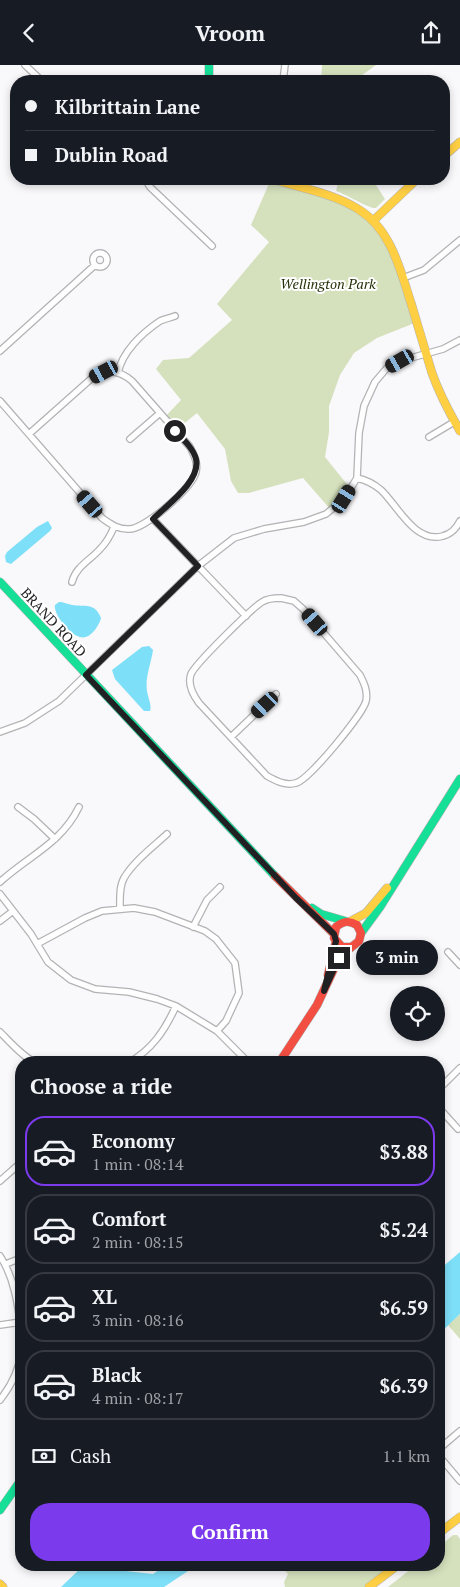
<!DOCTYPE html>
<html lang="en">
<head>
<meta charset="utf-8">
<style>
	body { margin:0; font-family:"PT Serif",serif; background:#20242c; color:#f1f3f6; height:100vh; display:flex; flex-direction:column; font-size:19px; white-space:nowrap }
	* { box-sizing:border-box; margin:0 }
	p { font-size:16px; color:#9ea1a6 }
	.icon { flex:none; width:28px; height:28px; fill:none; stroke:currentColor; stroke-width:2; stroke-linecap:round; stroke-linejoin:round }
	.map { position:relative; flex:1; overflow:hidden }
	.panel { position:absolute; left:15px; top:991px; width:430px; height:515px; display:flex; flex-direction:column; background:#171b24; border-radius:20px; box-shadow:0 2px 8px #0003 }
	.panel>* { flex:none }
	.hud { position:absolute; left:10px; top:10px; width:440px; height:110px; border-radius:20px; box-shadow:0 2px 8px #0003; display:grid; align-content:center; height:110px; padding:0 15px; background:#171b24 }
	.controls { position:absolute; left:390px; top:921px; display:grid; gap:10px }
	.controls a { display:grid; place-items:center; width:55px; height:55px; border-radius:50%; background:#171b24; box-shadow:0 2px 8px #0003; font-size:25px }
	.end { position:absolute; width:22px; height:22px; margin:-11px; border:6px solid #212022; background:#fff; box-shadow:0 0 0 2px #fff }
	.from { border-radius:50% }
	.bubble { position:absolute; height:35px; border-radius:18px; background:#171b24; box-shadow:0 2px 8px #0003; font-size:16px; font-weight:800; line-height:35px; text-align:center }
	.car { position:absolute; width:15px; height:30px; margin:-15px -8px; border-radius:6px; box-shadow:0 0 4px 1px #0007; background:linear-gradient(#222 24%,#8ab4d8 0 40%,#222 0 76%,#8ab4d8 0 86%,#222 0) }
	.hud b { display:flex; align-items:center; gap:18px; height:48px; font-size:19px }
	.hud b+b { border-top:1px solid #363941 }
	.hud i { width:12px; height:12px; background:#f1f3f6 }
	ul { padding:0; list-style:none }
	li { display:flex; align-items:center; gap:15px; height:70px; margin:0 10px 8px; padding:0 5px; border:2px solid #363941; border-radius:20px }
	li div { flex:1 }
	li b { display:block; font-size:19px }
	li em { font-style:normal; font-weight:800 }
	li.active { border-color:#7c3aed }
	li>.icon { width:45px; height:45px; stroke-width:1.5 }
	h2 { padding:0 15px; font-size:22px; line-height:60px }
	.pay { display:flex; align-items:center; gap:12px; height:55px; padding:0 15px; font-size:19px }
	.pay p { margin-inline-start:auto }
	.cta { display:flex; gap:10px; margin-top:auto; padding:10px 15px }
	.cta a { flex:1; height:58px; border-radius:20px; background:#7c3aed; color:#fff; font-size:20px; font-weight:800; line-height:58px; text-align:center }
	header { display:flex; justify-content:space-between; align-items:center; height:65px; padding:0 15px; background:#171b24; font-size:22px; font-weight:800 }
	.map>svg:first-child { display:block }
	.green { fill:#d5e1bd }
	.water { fill:#7edff8 }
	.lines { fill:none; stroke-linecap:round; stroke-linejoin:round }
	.street-casing { stroke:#b3b2b4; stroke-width:8 }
	.fast-casing { stroke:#b3b2b4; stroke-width:9 }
	.slow-casing { stroke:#b3b2b4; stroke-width:9 }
	.jam-casing { stroke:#b3b2b4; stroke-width:9 }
	.street { stroke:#fefefe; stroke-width:5.5 }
	.fast { stroke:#16e098; stroke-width:8 }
	.slow { stroke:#ffcf43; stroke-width:8 }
	.jam { stroke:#f24e42; stroke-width:8 }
	.route { stroke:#212022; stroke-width:6 }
	.labels { text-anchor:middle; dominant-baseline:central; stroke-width:4; stroke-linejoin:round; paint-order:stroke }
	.park-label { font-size:14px; font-style:italic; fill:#263008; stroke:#fff }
	.street-label { font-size:14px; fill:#212022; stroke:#fff }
</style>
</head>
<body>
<header><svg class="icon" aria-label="back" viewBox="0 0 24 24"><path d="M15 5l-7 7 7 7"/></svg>Vroom<svg class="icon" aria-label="share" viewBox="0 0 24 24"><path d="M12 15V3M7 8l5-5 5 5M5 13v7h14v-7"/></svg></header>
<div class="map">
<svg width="460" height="1522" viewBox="0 0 460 1522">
	<rect width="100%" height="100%" fill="#f9f8fa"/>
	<!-- green -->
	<path class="green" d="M322 0H376L354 16H321Z
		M271 114 352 139 390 176 417 257 377 273 354 288 340 310 329 341V367L325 392 350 423 331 445 303 413 249 428H238L231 416 225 384 197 348 175 366 164 353 181 335 156 304 163 295 189 293 232 255 217 239 269 177 251 160Z
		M339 114H372L385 134 376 143C369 144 346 129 336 126Z
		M460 1249V1274L448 1260Z
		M453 1470H457L460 1474V1522H388L416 1500H439V1482Z
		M280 1500H375L387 1508 369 1522H285L284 1517 288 1509Z"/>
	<!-- water -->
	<path class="water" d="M48 456 52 463 50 466 11 499 6 497 5 491 7 487 37 462Z
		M59 537C64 537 67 539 72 540 84 542 95 537 101 553 99 561 90 575 80 572 70 570 53 549 55 540Z
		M149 581 153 585C151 599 145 612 147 626 148 633 152 640 150 646H144L115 614 112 605 142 582Z
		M460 1187V1249L439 1269V1205Z
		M84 1500H122L117 1505 153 1509 166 1500H197L164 1522H61Z"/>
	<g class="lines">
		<!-- street casing -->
		<g class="street-casing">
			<path id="street" d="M25 0 42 16
				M283 16 285 0
				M145 114 150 122 212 181
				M93 195a7 7 0 1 1 14 0a7 7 0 1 1-14 0Z
				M403 213 424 205 460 175
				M0 286 95 200
				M118 308C122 287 142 268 160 256 164 254 170 253 175 251
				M0 336 102 453C110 459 119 465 130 464 146 463 192 423 196 407 198 397 194 390 190 382L132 316C118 304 107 305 92 313L29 369
				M429 372 454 357
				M130 374 160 348
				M357 413C366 415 374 419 381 425 398 441 415 479 443 471 451 469 456 464 460 456
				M153 454 246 551
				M72 517C76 501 91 495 101 483 107 477 111 469 114 462
				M281 533 294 536 303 544 360 610C364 618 368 626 366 636 363 649 309 715 296 718 285 721 277 716 267 711L199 638C193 630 187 620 191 609 196 598 251 544 262 537 268 533 275 533 281 533Z
				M0 667 25 658 59 636 198 501 234 473 264 464 304 457 326 449 344 434 357 413 359 368 364 341 375 317 386 304 400 296 443 284 460 275
				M231 672 276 629
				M18 742 34 754 55 774
				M0 817C28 791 61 779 79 742
				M0 829 31 869 48 897 71 915 95 924 129 927 157 934 176 941 217 966 249 998
				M120 844C120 834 119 822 124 813 134 796 153 782 167 769
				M0 856 13 846
				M193 862 207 835 220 822
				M37 879 85 853 102 846 134 843 155 847 205 866 216 874 235 898 239 928 226 956 217 966
				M448 887 460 900
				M0 967C11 978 22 991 36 998
				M128 998C152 985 165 965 176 941
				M439 1024 460 1003
				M439 1043 458 1064
				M0 1116 17 1101
				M0 1191C14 1212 18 1239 21 1264
				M6 1199 21 1193
				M0 1260 21 1257
				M0 1335C11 1321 19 1305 21 1288
				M439 1384 460 1366
				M439 1391 460 1416"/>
		</g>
		<!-- fast casing -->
		<g class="fast-casing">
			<path id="fast" d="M209 0V16
				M0 517 275 811
				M312 843 321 849 345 856
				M361 868 380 842 460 714
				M0 1445 21 1415"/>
		</g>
		<!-- slow casing -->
		<g class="slow-casing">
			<path id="slow" d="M444 91 460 77
				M272 114C300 123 333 128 358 144 391 164 400 204 411 238 418 261 425 285 432 308 439 328 449 347 460 366
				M374 155 417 114
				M351 856 366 848 387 823
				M439 1468 460 1452
				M0 1519 3 1522
				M369 1522 398 1500"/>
		</g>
		<!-- jam casing -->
		<g class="jam-casing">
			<path id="jam" d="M275 811 334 869
				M328 910 336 876
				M279 998 317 940 337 897 343 889 359 876 361 868 357 860C349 855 343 856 336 862L334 873 342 882H350"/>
		</g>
		<!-- street -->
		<use href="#street" class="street"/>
		<!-- fast -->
		<use href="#fast" class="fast"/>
		<!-- slow -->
		<use href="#slow" class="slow"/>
		<!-- jam -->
		<use href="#jam" class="jam"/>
	</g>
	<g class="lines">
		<!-- route -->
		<path class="route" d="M175 366C183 374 193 383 196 394 201 416 167 440 153 454L198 501 86 610 296 833 334 869 336 876 324 926 339 893"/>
	</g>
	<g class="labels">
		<!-- park labels -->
		<g class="park-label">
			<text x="328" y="218">Wellington Park</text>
		</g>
		<!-- street labels -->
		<g class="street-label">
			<text transform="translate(54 557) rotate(47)">BRAND ROAD</text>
		</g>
	</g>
</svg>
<div class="controls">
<a><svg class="icon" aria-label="locate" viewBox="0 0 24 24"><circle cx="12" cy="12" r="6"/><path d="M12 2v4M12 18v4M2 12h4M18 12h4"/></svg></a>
</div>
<i class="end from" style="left:175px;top:366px"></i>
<i class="end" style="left:339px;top:893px"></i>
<div class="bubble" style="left:356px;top:875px;width:82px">3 min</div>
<i class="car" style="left:400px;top:296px;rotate:240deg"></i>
<i class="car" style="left:104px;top:307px;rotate:242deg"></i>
<i class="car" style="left:344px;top:434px;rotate:32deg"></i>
<i class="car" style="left:90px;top:439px;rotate:319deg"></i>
<i class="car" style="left:315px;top:557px;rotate:319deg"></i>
<i class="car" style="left:265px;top:640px;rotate:227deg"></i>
<div class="hud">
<b><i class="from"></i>Kilbrittain Lane</b>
<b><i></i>Dublin Road</b>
</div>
<section class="panel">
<h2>Choose a ride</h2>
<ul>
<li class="active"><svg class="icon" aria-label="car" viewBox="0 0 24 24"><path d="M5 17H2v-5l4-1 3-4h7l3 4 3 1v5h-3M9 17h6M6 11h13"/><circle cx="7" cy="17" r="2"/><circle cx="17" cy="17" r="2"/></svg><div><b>Economy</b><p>1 min · 08:14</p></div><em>$3.88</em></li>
<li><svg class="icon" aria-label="car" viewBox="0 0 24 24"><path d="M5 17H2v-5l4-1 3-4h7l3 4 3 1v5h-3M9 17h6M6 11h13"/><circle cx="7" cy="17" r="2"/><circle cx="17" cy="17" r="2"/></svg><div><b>Comfort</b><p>2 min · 08:15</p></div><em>$5.24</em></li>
<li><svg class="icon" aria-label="car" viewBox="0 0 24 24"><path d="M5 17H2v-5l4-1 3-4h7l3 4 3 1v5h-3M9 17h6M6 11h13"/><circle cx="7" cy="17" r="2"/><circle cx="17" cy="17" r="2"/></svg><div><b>XL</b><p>3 min · 08:16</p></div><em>$6.59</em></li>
<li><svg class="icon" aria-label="car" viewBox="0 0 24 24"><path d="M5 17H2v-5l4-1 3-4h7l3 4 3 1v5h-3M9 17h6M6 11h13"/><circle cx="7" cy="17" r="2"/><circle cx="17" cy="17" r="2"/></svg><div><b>Black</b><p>4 min · 08:17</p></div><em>$6.39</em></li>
</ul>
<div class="pay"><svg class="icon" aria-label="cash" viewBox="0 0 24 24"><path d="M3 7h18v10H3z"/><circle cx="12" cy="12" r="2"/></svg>Cash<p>1.1 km</p></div>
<div class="cta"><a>Confirm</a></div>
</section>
</div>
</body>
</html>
